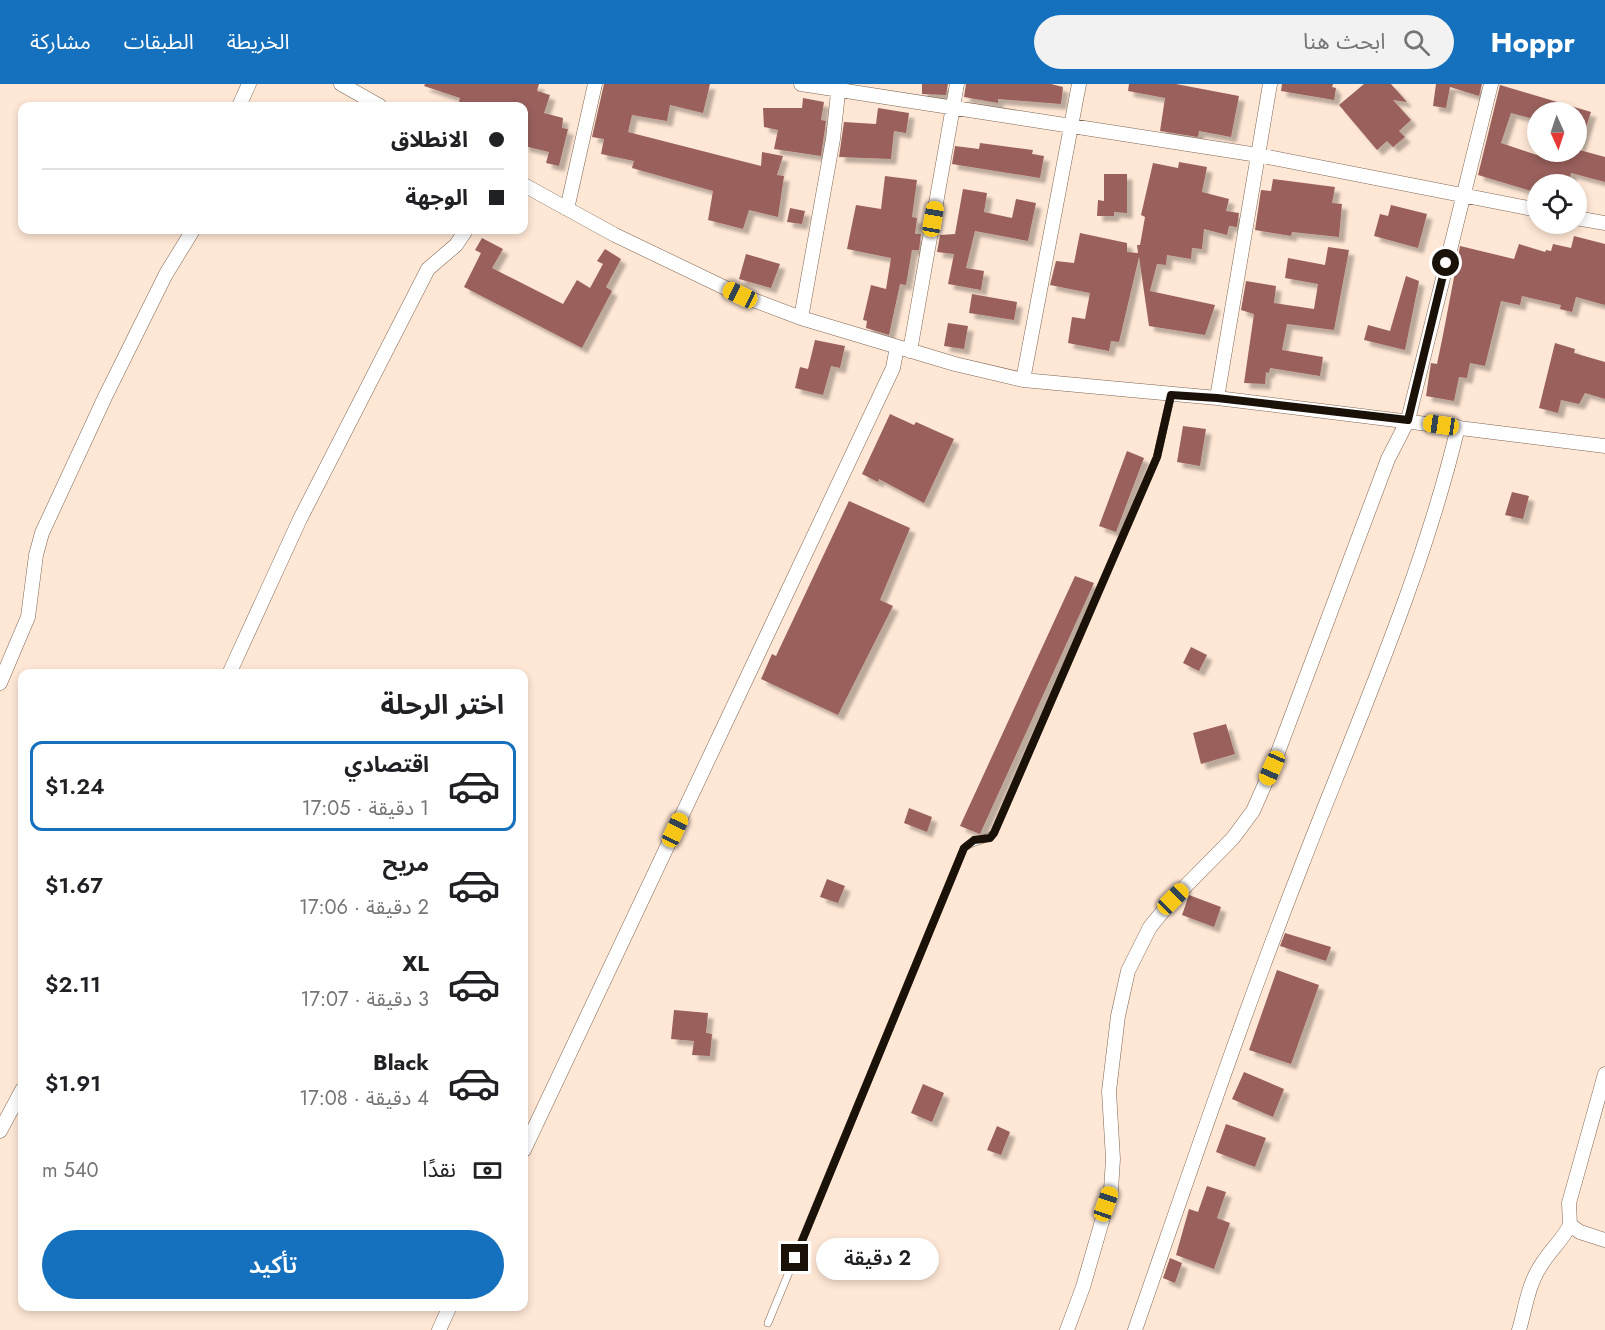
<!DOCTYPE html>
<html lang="ar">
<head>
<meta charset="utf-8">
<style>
	body { margin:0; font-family:Jost,"Noto Sans Arabic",sans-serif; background:#f2f2f2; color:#202124; direction:rtl; height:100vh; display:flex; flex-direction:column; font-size:22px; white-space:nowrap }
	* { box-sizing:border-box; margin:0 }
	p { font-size:20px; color:#757577 }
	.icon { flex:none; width:33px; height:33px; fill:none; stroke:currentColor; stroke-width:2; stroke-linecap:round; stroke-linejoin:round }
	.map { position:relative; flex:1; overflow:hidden; direction:ltr }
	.sheet { position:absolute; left:18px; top:585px; width:510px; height:642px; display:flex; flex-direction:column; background:#fff; border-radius:12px; box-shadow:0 3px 9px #0003; direction:rtl }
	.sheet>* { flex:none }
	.top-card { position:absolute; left:18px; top:18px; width:510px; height:132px; border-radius:12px; box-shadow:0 3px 9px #0003; direction:rtl; display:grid; align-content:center; height:132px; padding:0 24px; background:#fff }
	.needle { width:39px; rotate:177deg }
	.buttons { position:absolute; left:1527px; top:18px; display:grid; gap:12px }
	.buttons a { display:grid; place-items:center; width:60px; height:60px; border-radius:50%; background:#fff; box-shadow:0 3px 9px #0003; font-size:30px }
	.end { position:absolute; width:27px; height:27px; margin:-14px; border:8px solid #1a1109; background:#fff; box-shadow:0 0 0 3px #fff }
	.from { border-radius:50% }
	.bubble { position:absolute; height:42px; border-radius:21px; background:#fff; box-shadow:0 3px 9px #0003; font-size:20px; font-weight:600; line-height:42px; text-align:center; direction:rtl }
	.car { position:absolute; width:18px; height:36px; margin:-18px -9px; border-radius:8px; box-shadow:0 0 4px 2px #0007; background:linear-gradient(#f5c518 24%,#345 0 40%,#f5c518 0 76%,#345 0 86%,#f5c518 0) }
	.top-card b { display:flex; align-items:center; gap:21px; height:57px; font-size:22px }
	.top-card b+b { border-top:2px solid #e0e0e0 }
	.top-card i { width:15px; height:15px; background:#202124 }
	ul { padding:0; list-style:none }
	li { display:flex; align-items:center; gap:18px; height:90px; margin:0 12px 9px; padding:0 12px; border:3px solid transparent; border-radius:12px }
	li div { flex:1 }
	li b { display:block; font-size:22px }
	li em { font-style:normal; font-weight:600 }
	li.selected { border-color:#1570bd }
	li>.icon { width:54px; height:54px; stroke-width:1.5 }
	h2 { padding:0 24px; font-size:27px; line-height:72px }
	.pay { display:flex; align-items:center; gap:15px; height:66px; padding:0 24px; font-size:22px }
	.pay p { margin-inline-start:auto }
	.button { display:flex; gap:12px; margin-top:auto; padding:12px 24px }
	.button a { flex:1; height:69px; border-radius:36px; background:#1570bd; color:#fff; font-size:24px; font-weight:600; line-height:69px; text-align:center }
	header { display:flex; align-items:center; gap:36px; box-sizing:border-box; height:84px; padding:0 30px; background:#1570bd; color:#fff }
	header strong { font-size:28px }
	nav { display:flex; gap:33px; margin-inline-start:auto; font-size:21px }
	.search { width:420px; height:54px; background:#f2f2f2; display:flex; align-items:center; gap:15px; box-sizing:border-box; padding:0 21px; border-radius:33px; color:#757577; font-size:22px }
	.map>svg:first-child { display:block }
	.building { fill:#99615c; filter:url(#shadow) }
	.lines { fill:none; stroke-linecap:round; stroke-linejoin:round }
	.lane-casing { stroke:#7f6552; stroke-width:8 }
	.street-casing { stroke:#7f6552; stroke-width:15 }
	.lane { stroke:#fff; stroke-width:7 }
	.street { stroke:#fff; stroke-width:14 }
	.route { stroke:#1a1109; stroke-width:8 }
</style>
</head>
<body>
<header>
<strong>Hoppr</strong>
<div class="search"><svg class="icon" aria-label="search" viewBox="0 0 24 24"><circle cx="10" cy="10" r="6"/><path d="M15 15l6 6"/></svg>ابحث هنا</div>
<nav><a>الخريطة</a><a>الطبقات</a><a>مشاركة</a></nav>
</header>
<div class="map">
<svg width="1605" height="1246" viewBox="0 0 1605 1246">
	<defs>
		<filter id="shadow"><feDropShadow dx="5.5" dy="5.5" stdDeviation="1.5" flood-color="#0004"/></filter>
	</defs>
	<rect width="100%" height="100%" fill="#ffe7d5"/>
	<!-- building -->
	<path class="building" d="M425 0H539L537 7 550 11 544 29 563 34 562 44 568 45 559 82 546 79 549 68 524 62V22H458L460 14 424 2Z
		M604 0H710L703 29 670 21 667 37 632 31 628 48 761 82 762 68 783 72 777 91 784 92 778 133 749 126 743 145 708 136 713 107 632 84 634 77 601 70 604 55 592 53Z
		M922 0H948L946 11 922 10Z
		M966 0H1051L1063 3 1061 20 998 15V19L964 13Z
		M1129 0H1176L1239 12 1231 53 1199 47 1198 53 1160 47 1165 14 1128 7Z
		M1282 0H1333L1332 3 1336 4 1334 16 1281 7Z
		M1364 0H1391L1407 18 1393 16 1411 36 1399 47 1405 53 1393 63 1387 57 1377 66 1339 21Z
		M1436 0H1482L1479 12 1450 3 1446 24 1433 22Z
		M1500 1 1591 28 1579 64H1576V28H1538V36L1511 29 1501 59 1540 72 1541 68H1576V65L1605 73V98L1571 89 1569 100H1538V109L1478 91Z
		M803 14 824 18 821 36 826 37 821 72 774 65 778 46 764 43 763 24H802Z
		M878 24 909 29 906 49 894 47 891 75 839 73 844 38 876 40Z
		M980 59 1033 66 1032 70 1044 72 1040 94 952 80 955 62 979 65Z
		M1179 78 1207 83 1202 108 1229 115 1226 127 1239 129 1237 143 1229 142 1227 151 1204 145 1202 165 1192 164 1191 175 1167 171 1166 181 1157 180 1150 207 1215 221 1205 251 1149 242 1139 173 1119 258 1111 257 1109 267 1068 259 1072 233 1085 235 1090 209 1050 201 1056 177 1074 179 1080 149 1127 159V168L1138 169 1137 161H1140L1145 133 1141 131 1153 79 1178 84Z
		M1104 90H1127V129L1114 128V132H1097L1098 116 1104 117Z
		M885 92 917 96 912 133 917 134 915 150H921L919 166H912L906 201 900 200 889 251 866 244 867 237 863 236 871 201 886 205 891 174 847 165 856 121 881 125Z
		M1273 95 1335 103 1332 119 1342 120 1339 153 1292 148 1291 152 1255 146 1261 106 1271 107Z
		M963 105 987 109 984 128 1012 134 1016 115 1036 119 1028 157 975 147 966 184 984 187 981 206 948 200 954 170 937 168 940 151 955 150Z
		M1391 121 1427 130 1418 164 1374 152 1380 130 1388 132Z
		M790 124 805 127 802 140 787 138Z
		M1574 152 1605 160V221L1576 213 1572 228 1560 225 1561 221 1522 212 1520 221 1501 217 1485 282 1470 279 1467 294 1459 293 1454 317 1426 312 1431 279 1437 280 1443 251 1460 162 1514 175 1519 160 1545 168 1546 166 1551 167 1553 160 1571 164Z
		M482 154 503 165 492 184 563 220 577 196 590 204 603 180 597 177 605 165 621 175 606 203 612 207 582 264 464 203 481 169 475 166Z
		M1328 163 1349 166 1334 246 1287 240 1282 266 1323 273 1320 292 1270 284 1269 289 1266 288 1265 300 1244 299 1254 230 1241 226 1246 197 1276 202 1274 219 1314 225 1318 200 1285 194 1288 174 1325 181Z
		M746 170 780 180 771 204 739 195Z
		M1406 192 1419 197 1405 266 1364 256 1368 241 1390 247Z
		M972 210 1017 218 1014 236 969 229Z
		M948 239 968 242 964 265 944 262Z
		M815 256 845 262 840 284 831 282 823 311 795 304 800 283 808 285Z
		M1555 259 1575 265 1574 269 1605 278V315L1585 309 1579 320 1561 316 1558 329 1539 324Z
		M890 330 914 341 916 338 954 355 924 419 879 395 878 398 862 390Z
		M1183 342 1206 345 1200 382 1177 378Z
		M1127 367 1144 374 1116 448 1099 442Z
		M1512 408 1529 412 1523 435 1505 431Z
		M849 417 910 444 880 516 893 522 838 631 761 595 772 570 776 572Z
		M1075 492 1094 499 980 750 960 742Z
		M1191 563 1207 571 1199 587 1183 579Z
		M1226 640 1235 670 1201 680 1193 649Z
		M909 724 932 733 927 748 904 739Z
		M827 795 845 802 838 819 820 813Z
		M1189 811 1221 823 1214 843 1182 831Z
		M1285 849 1331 863 1326 877 1280 862Z
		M1277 886 1319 901 1291 980 1249 966Z
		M674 926 708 929 706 949 712 950 710 972 692 971 694 957 671 955Z
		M1244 988 1284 1005 1273 1033 1232 1015Z
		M923 1000 944 1009 932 1038 911 1029Z
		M1226 1040 1266 1054 1255 1083 1216 1068Z
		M997 1042 1010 1048 1001 1071 987 1066Z
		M1207 1102 1226 1108 1217 1134 1230 1139 1214 1185 1176 1171 1189 1125 1198 1128Z
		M1170 1174 1182 1179 1175 1199 1163 1194Z"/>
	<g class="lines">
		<!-- lane casing -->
		<g class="lane-casing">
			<path id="lane" d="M768 1239 964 764C973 755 986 758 994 749L1157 373 1171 311"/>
		</g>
		<!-- street casing -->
		<g class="street-casing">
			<path id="street" d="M341 0 380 22
				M801 0 1258 71 1538 126
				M239 22 249 0
				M524 101 615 151 740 211 801 234 955 280 1023 296 1217 314 1605 362
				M567 125 595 0
				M1576 134 1605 139
				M801 234 833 55 839 0
				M910 267 957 0
				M1023 296 1079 0
				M1217 314 1270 0
				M229 590 300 435 428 185 456 161 466 146
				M0 599 28 533 36 471 42 449 105 313 166 190 193 146
				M1605 990 1569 1119 1570 1141 1580 1148 1605 1156
				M0 1047 22 1006
				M524 1066 893 284 897 263
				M439 1246 450 1222
				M1067 1246 1083 1203 1111 1106 1113 1075 1109 1007 1118 932 1128 887 1150 843 1173 815 1233 754 1253 727 1272 684 1388 375 1408 336 1491 0
				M1135 1246C1189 1091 1241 936 1301 783 1357 638 1422 494 1458 343
				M1519 1246C1525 1226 1528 1201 1540 1183 1549 1167 1562 1157 1570 1141"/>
		</g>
		<!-- lane -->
		<use href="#lane" class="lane"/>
		<!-- street -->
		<use href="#street" class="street"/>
	</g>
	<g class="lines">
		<!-- route -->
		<path class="route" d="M795 1174 964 764 974 756 990 754 994 749 1157 373 1171 311 1217 314 1408 336 1446 179"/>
	</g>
</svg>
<div class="buttons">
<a><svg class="needle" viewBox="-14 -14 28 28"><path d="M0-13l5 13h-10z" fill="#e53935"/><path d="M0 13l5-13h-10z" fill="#757577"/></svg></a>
<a><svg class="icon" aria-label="locate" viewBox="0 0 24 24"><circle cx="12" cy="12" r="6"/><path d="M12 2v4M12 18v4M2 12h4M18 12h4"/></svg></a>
</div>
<i class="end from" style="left:1446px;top:179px"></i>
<i class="end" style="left:795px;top:1174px"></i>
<div class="bubble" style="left:816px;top:1154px;width:123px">2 دقيقة</div>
<i class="car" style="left:933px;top:135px;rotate:10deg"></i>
<i class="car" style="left:740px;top:211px;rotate:295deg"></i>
<i class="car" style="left:1441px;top:341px;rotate:278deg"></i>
<i class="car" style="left:1272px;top:684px;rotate:204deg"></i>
<i class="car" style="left:675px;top:746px;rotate:25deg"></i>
<i class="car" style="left:1173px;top:815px;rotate:45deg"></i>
<i class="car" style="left:1106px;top:1120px;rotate:19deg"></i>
<div class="top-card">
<b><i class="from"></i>الانطلاق</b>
<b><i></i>الوجهة</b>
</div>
<section class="sheet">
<h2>اختر الرحلة</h2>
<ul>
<li class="selected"><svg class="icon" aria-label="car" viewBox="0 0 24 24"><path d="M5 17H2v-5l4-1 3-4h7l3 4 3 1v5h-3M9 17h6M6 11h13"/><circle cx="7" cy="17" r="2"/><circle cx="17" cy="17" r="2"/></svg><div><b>اقتصادي</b><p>1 دقيقة · 17:05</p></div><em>$1.24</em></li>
<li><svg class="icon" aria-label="car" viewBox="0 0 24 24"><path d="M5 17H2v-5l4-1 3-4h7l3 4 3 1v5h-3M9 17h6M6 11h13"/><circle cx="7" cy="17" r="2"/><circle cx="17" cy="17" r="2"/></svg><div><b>مريح</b><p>2 دقيقة · 17:06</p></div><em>$1.67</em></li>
<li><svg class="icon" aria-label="car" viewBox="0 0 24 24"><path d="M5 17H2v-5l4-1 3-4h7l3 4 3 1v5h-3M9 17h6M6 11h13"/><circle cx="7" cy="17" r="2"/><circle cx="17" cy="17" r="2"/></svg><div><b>XL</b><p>3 دقيقة · 17:07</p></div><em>$2.11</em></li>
<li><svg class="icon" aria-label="car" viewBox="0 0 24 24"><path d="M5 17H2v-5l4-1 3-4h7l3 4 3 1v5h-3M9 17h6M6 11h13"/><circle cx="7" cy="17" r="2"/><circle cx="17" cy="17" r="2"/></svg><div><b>Black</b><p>4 دقيقة · 17:08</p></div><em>$1.91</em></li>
</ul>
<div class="pay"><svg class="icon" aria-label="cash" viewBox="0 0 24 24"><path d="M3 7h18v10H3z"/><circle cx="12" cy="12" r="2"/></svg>نقدًا<p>540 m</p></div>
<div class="button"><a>تأكيد</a></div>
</section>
</div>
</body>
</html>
